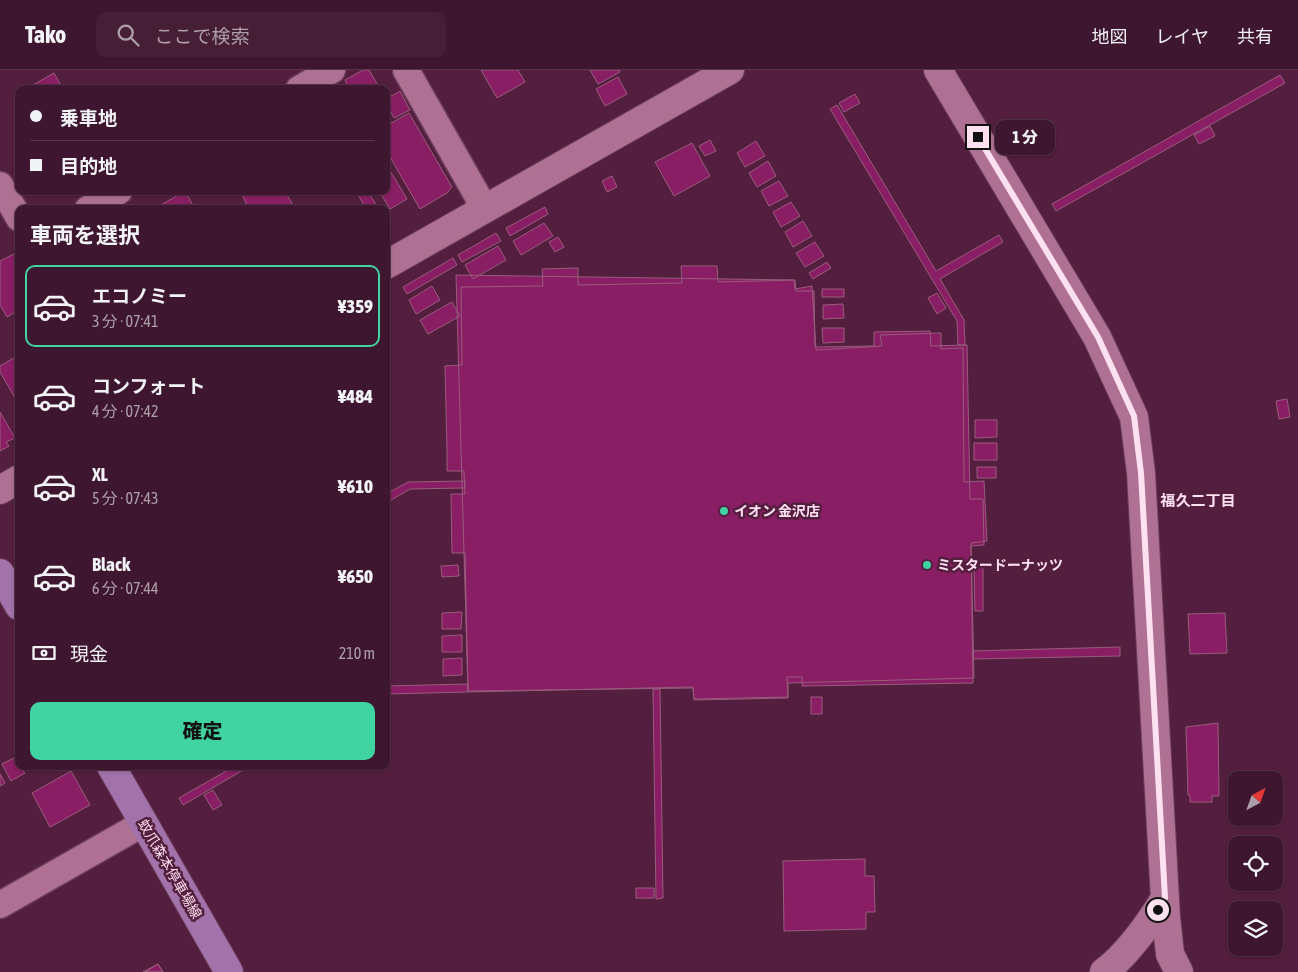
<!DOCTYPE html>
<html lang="ja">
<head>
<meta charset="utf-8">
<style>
	body { margin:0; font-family:"Asap Condensed","Noto Sans JP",sans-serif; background:#461f37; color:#f1f3f6; height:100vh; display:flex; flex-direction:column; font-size:19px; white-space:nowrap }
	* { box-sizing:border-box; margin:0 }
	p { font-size:16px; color:#ad9faa }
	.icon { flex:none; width:28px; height:28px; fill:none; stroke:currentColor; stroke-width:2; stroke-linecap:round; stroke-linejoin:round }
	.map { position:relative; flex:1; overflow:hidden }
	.panel { position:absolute; left:15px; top:135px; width:375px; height:565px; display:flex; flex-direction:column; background:#3f162f; border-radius:10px; box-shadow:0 1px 4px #0004,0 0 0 1px #58354b }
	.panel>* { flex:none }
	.top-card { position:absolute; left:15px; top:15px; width:375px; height:110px; border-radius:10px; box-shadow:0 1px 4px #0004,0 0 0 1px #58354b; display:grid; align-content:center; height:110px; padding:0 15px; background:#3f162f }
	.needle { width:32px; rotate:41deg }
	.buttons { position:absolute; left:1228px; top:701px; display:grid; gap:10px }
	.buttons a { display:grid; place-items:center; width:55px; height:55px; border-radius:10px; background:#3f162f; box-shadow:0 1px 4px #0004,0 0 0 1px #58354b; font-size:25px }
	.end { position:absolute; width:22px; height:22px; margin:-11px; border:6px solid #fee1f0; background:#111; box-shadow:0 0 0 2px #111 }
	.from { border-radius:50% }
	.bubble { position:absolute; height:35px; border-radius:10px; background:#3f162f; box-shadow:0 1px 4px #0004,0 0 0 1px #58354b; font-size:16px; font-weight:800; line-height:35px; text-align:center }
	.top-card b { display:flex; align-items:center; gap:18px; height:48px; font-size:19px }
	.top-card b+b { border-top:1px solid #58354b }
	.top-card i { width:12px; height:12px; background:#f1f3f6 }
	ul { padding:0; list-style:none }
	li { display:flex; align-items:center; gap:15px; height:82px; margin:0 10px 8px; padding:0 5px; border:2px solid transparent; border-radius:10px }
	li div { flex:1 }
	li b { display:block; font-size:19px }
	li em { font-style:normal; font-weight:800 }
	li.on { border-color:#3fd4a2 }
	li>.icon { width:45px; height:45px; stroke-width:1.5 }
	h2 { padding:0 15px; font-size:22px; line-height:60px }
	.pay { display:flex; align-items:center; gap:12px; height:55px; padding:0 15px; font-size:19px }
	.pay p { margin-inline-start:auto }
	.action { display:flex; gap:10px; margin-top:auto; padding:10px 15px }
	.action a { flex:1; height:58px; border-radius:10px; background:#3fd4a2; color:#111; font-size:20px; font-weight:800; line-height:58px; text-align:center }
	header { display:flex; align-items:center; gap:30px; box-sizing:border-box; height:70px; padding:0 25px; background:#3f162f; border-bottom:1px solid #58354b }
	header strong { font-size:24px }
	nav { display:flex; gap:28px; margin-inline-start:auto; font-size:18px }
	.search { width:350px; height:45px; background:#461f37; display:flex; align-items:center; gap:12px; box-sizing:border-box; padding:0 18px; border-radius:10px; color:#ad9faa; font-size:19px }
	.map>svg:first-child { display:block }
	.building { fill:#8a1e64; stroke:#985c7d }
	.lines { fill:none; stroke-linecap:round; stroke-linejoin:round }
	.minor-casing { stroke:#6b3d5b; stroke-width:29 }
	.tertiary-casing { stroke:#6b3d5b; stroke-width:30 }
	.secondary-casing { stroke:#6b3d5b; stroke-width:30 }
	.minor { stroke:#af7193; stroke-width:26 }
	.tertiary { stroke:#af7193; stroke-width:28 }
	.secondary { stroke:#a273aa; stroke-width:28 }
	.route { stroke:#fee1f0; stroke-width:6 }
	.poi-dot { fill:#3fd4a2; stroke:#541e3f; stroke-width:2 }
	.labels { text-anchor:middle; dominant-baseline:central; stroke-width:5; stroke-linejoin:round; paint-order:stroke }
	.poi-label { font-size:14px; font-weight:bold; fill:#fee1f0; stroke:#541e3f; text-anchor:start }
	.street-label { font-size:14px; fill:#fee1f0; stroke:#541e3f }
	.neighbourhood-label { font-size:15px; font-weight:bold; fill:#fee1f0; stroke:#541e3f }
</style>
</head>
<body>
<header>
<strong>Tako</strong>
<div class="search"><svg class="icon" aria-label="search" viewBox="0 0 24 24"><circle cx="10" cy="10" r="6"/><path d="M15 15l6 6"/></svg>ここで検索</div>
<nav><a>地図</a><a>レイヤ</a><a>共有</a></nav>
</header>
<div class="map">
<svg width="1298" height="902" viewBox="0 0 1298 902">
	<rect width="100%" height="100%" fill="#541e3f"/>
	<!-- building -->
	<path class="building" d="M363 0H369L380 19H349L345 10Z
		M481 0H518L525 12 497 28Z
		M590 0H619L620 2 598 14Z
		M54 3 63 19H26Z
		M1280 5 1285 13 1056 141 1052 134Z
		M618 7 627 24 605 36 596 19Z
		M400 21 410 40 394 48 386 34V29Z
		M855 24 860 33 844 42 839 33Z
		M837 35 936 201 999 165 1003 172 940 209 964 250 965 275H958L957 251 830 39Z
		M409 43 452 117 447 123 420 139 386 80V56Z
		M1210 56 1215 66 1199 74 1194 65Z
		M710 70 716 81 705 86 699 76Z
		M756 71 765 86 745 97 737 83Z
		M692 73 710 106 674 126 655 92Z
		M768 91 776 106 757 117 749 103Z
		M386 94 407 129 390 139 379 121H386Z
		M612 106 617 117 607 122 602 111Z
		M779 111 788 126 769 136 761 121Z
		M185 121 195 139H154Z
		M248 121H285L295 139H249L242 125Z
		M356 121H377L370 125 377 136 366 139Z
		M791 132 800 146 781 157 773 142Z
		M545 137 548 144 510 166 506 158Z
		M803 151 812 166 793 177 785 162Z
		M544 153 553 166 521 185 513 171Z
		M496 163 501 171 462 192 458 185Z
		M558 167 564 177 555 182 549 172Z
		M815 172 824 186 805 197 796 183Z
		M498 176 506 190 473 209 465 195Z
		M16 183 19 188V240L7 247 0 235V191Z
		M453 188 457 195 407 224 403 217Z
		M827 192 831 198 813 209 809 203Z
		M681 196H717L718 212 795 210 796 221H814L815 277 874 276V262L930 261 931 276 967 275 970 429H983L984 475 971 476 973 613 802 616V607H787L788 627 694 629 693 618 468 621 465 483H452L451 424H465L464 401H447V380L445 296 462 295 461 217 543 216 542 199 578 198V215L682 213Z
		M456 205 794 210 795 219 812 216 816 280 882 276 880 265 941 263V279L963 278 964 412 984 411 987 471 971 473 974 608 788 613V628L694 630 693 617 468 622Z
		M432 216 440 230 416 244 409 230Z
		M822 219H844V227H822Z
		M937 223 946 238 937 244 928 228Z
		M452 232 460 246 428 264 420 250Z
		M843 234 844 248 823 249V235Z
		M822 258H844V272L823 273Z
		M19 285V335L0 302V296Z
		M1287 329 1290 347 1279 349 1276 331Z
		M0 342 15 368 6 372 9 376 0 381Z
		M975 350H997V367L975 368Z
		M974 373H997V390H974Z
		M977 397H996V408H977Z
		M465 411V418L410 419 386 433V424L408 412Z
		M458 495 459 506 442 507 441 496Z
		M983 497V541H975L974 498Z
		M462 542 461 559H442V543Z
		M1225 543 1227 583 1190 584 1188 544Z
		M462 565V582H442V566Z
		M1120 577V586L973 589 972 581Z
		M462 588V605L443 606V589Z
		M468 614V622L386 624V616Z
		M653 619H660L663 828 656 829Z
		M811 627H822V644H811Z
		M1218 653 1219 726H1212V732H1190V725H1188L1186 657Z
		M16 687 19 696 25 703 11 711 2 694Z
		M235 696H250L183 735 179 728Z
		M71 701 90 735 50 757 32 723Z
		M0 704 5 713 0 716Z
		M213 720 222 735 213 740 204 725Z
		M865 789V806H874L875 842H866V859L784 861 783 791Z
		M636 818H654V828H636Z
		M158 894 163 902H143Z
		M158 894 163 902H145Z"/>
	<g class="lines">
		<!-- minor casing -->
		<g class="minor-casing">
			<path id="minor" d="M406 0 485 139
				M299 19 332 0
				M0 115 19 148
				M88 139 119 121
				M0 835 144 753"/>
		</g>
		<!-- tertiary casing -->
		<g class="tertiary-casing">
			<path id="tertiary" d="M938 0 1097 267 1134 347 1141 403 1166 847 1170 884 1179 902
				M386 195 730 0
				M0 420 19 409
				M1104 902C1129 883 1149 854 1165 828"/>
		</g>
		<!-- secondary casing -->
		<g class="secondary-casing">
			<path id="secondary" d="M0 503 19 536
				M111 696 229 902"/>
		</g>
		<!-- minor -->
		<use href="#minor" class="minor"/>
		<!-- tertiary -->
		<use href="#tertiary" class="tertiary"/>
		<!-- secondary -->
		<use href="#secondary" class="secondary"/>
	</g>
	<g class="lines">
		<!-- route -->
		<path class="route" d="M978 67 1098 267 1134 346 1141 403 1165 828 1158 840"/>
	</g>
	<!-- markers -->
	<g class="poi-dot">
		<circle cx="724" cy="441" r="5"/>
		<circle cx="927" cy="495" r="5"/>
	</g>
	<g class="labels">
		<!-- poi labels -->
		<g class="poi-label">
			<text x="734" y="441">イオン 金沢店</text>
			<text x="937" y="495">ミスタードーナッツ</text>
		</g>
		<!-- street labels -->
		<g class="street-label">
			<text transform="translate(170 799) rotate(60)">蚊爪森本停車場線</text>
		</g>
		<!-- neighbourhood labels -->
		<g class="neighbourhood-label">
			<text x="1198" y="430">福久二丁目</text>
		</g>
	</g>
</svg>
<div class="buttons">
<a><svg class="needle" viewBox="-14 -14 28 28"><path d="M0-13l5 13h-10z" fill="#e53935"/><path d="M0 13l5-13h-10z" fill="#ad9faa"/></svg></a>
<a><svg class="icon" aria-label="locate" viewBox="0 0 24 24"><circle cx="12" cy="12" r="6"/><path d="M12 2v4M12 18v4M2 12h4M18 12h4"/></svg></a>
<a><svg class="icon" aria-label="layers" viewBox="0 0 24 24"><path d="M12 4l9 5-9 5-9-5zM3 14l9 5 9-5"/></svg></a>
</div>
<i class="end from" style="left:1158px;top:840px"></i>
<i class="end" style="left:978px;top:67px"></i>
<div class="bubble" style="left:995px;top:50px;width:60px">1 分</div>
<div class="top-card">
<b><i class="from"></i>乗車地</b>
<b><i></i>目的地</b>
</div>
<section class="panel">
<h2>車両を選択</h2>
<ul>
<li class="on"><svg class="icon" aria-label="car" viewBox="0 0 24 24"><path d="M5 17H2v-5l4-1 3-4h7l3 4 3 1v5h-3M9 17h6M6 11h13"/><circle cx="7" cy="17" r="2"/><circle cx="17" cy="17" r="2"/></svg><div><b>エコノミー</b><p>3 分 · 07:41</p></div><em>¥359</em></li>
<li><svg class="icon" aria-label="car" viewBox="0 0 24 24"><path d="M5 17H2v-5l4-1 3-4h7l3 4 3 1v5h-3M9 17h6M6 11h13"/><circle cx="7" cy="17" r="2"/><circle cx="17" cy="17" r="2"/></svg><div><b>コンフォート</b><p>4 分 · 07:42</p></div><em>¥484</em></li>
<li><svg class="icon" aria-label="car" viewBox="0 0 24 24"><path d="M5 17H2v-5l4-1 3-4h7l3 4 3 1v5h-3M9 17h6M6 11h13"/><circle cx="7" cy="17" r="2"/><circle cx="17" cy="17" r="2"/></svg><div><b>XL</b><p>5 分 · 07:43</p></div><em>¥610</em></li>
<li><svg class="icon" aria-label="car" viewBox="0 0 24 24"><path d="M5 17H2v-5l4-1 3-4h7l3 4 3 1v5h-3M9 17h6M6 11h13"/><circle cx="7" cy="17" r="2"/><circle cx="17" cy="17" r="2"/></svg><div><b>Black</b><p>6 分 · 07:44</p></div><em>¥650</em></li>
</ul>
<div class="pay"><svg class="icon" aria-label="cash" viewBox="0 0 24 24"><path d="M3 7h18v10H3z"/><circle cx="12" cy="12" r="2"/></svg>現金<p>210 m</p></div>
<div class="action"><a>確定</a></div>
</section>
</div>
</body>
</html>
